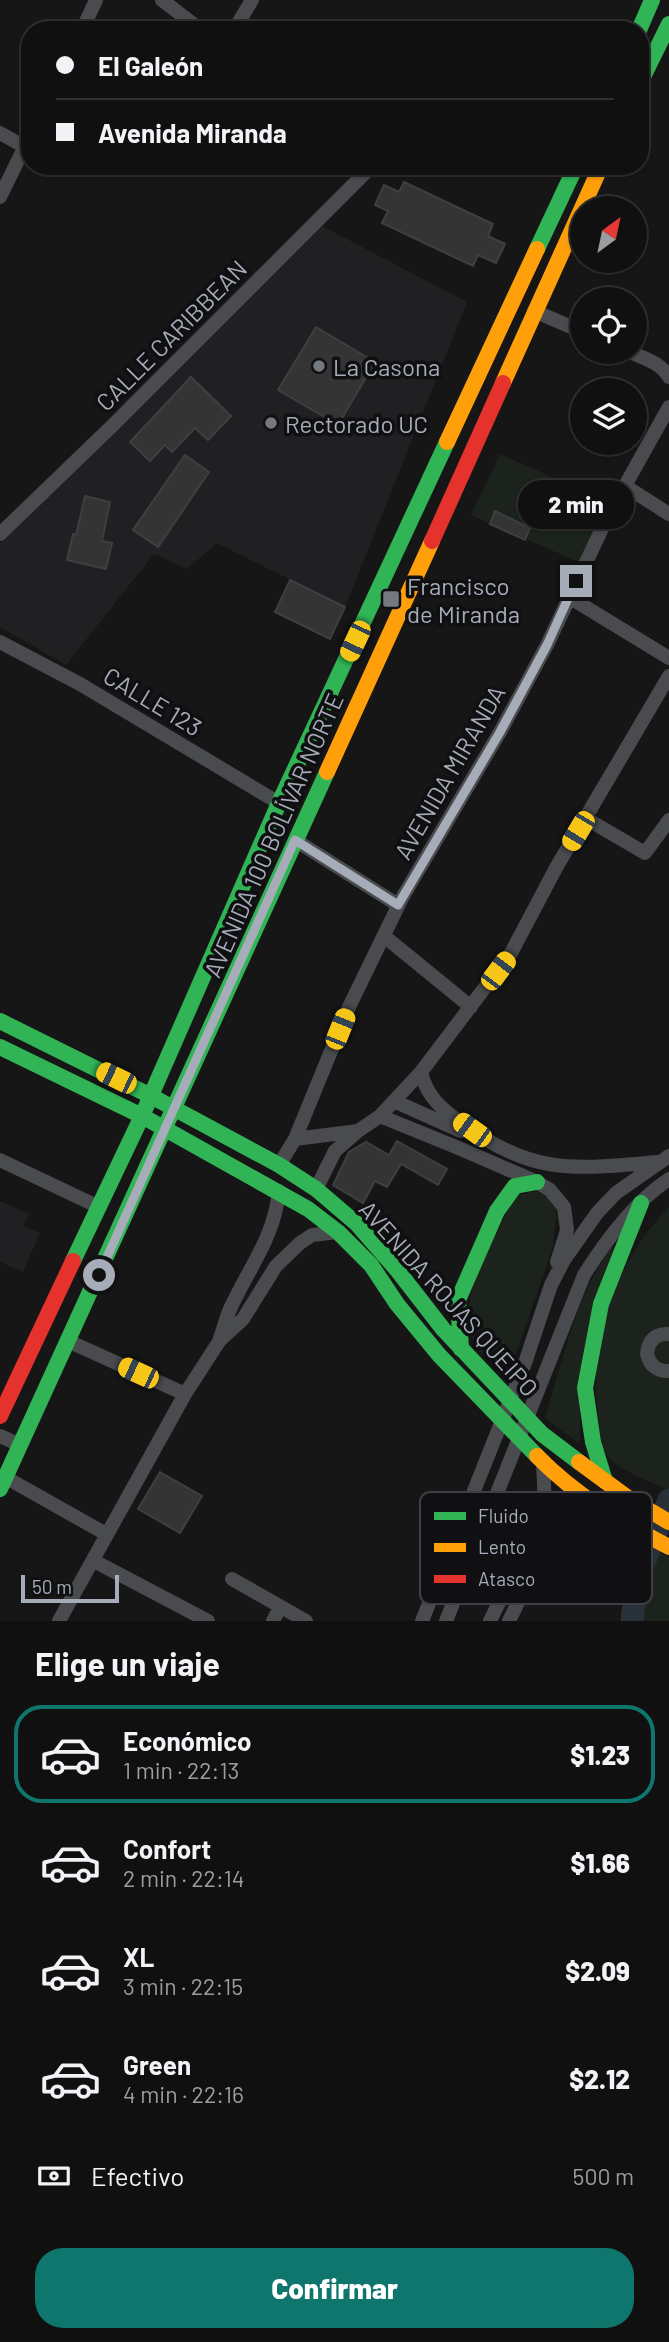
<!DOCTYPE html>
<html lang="es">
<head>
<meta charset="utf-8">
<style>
	body { margin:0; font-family:Barlow,sans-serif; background:#191919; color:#f1f3f6; height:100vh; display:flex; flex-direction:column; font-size:26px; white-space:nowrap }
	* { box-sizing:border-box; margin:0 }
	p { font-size:23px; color:#9c9d9f }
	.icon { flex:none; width:38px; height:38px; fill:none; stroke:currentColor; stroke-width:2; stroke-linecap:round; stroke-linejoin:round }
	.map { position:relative; height:1621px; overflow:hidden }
	.sheet { display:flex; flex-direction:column; background:#101010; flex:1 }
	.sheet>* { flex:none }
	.banner { position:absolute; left:21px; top:21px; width:628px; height:154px; border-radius:28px; box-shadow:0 2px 5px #0004,0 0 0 2px #303030; display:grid; align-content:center; height:154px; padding:0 35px; background:#101010 }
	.needle { width:46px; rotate:33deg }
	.fabs { position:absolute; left:570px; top:196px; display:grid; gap:14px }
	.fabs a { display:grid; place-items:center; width:77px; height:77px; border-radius:50%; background:#101010; box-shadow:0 2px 5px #0004,0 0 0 2px #303030; font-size:35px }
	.scale { position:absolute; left:21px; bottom:18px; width:98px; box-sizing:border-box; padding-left:7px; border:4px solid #a6acb8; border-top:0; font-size:19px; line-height:24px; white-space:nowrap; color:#a6acb8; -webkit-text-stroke:5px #101012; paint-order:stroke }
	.end { position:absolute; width:32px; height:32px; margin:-16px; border:9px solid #a6acb8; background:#111; box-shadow:0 0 0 4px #111 }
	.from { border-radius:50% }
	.bubble { position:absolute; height:49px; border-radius:24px; background:#101010; box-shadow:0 2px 5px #0004,0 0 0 2px #303030; font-size:23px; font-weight:800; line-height:49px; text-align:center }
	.car { position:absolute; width:21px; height:42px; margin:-21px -10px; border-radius:9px; box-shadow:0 0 5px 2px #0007; background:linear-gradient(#f5c518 24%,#345 0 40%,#f5c518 0 76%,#345 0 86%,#f5c518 0) }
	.banner b { display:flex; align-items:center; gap:24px; height:66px; font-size:26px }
	.banner b+b { border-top:2px solid #303030 }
	.banner i { width:18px; height:18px; background:#f1f3f6 }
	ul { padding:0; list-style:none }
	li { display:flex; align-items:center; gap:21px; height:98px; margin:0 14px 10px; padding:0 21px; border:4px solid transparent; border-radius:28px }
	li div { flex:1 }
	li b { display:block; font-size:26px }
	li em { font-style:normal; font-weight:800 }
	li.on { border-color:#0f766e }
	li>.icon { width:63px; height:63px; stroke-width:1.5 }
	h2 { padding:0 35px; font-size:32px; line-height:84px }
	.pay { display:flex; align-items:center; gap:18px; height:77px; padding:0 35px; font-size:26px }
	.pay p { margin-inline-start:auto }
	.primary-button { display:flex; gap:14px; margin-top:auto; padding:14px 35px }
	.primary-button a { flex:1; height:80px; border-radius:28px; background:#0f766e; color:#fff; font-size:28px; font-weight:800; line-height:80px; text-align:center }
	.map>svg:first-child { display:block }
	.built { fill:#202022 }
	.green { fill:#1c231d }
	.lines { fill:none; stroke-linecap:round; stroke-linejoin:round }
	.river { stroke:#293138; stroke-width:23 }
	.building { fill:#343435; stroke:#3e3f42; stroke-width:2 }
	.street { stroke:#4a4b4f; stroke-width:14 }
	.fast { stroke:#30b455; stroke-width:16 }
	.slow { stroke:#ff9f0a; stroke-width:16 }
	.jam { stroke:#e5322d; stroke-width:16 }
	.route { stroke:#a6acb8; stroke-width:9 }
	.poi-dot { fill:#74787f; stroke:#101012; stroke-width:2.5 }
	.labels { text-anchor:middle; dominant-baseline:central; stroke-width:7; stroke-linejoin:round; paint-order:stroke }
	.street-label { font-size:24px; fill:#a6acb8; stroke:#101012 }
	.poi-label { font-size:24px; fill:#a6acb8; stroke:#101012; text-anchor:start }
	.key { fill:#101012; stroke:#3d3f44; stroke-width:2 }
	.key-label { font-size:19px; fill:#a6acb8 }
</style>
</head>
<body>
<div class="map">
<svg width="669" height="1621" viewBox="0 0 669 1621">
	<rect width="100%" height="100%" fill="#161616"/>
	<!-- built -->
	<path class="built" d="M322 226 467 302 345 607 217 543 187 569 154 554 66 665 0 627V543Z
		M0 1201 29 1214 24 1226 40 1233 23 1272 0 1262Z"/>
	<!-- green -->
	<path class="green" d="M500 454 610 503 581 563 471 515Z
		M537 1191 547 1197 557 1208 553 1247 509 1374C431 1334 484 1263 510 1206L519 1195Z
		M669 1207V1490C651 1482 616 1470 605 1453 600 1445 600 1431 599 1422 586 1345 615 1262 669 1207Z
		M614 1244 580 1410V1444L545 1418C563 1360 576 1294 614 1244Z
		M647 1546 669 1557V1621H630L640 1565Z"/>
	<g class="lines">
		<!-- river -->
		<path class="river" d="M632 1621 637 1580 669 1500"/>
	</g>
	<!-- building -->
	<path class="building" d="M404 182 493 224 488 236 505 244 496 263 478 255 473 266 382 223 388 211 375 205 384 185 399 192Z
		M316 327 375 362 338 425 278 390Z
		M191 377 231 416 208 440 195 428 172 452 165 445 150 461 130 442Z
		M185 455 209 472 158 547 133 530Z
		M85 496 110 502 102 541 112 543 106 569 67 560 73 534 76 535Z
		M495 511 530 528 525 540 490 524Z
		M290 580 345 607 330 639 275 612Z
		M397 1141 447 1169 438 1185 401 1164 387 1187 375 1181 363 1203 333 1185 349 1152 366 1142 389 1155Z
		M160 1472 202 1496 180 1533 138 1509Z"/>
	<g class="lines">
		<!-- street -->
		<path class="street" d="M162 0 201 30
			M82 30 96 0
			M234 30 252 0
			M0 133 25 147
			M0 197 30 136
			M534 311 583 332
			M630 352C644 358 661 363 669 377
			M625 486 669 514
			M0 534 111 427 372 166
			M569 597 669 658
			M0 642 80 684 279 803
			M585 818 645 853 669 820
			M295 840 398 905
			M384 936 471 1007
			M421 1072C427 1098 443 1110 464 1125 535 1176 575 1169 658 1162
			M394 1101 461 1131
			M380 1116 461 1149 537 1182 550 1190 564 1207 567 1230 557 1262
			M295 1139 358 1131
			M0 1160 99 1207
			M279 1165 295 1139 349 1007 402 898 500 732 547 645 607 518 669 407
			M316 1189 335 1151 358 1131 380 1116 421 1072 511 953 557 866 669 676
			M669 1334C655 1333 648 1341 647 1354 650 1366 657 1371 669 1371
			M220 1338C224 1328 226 1317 231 1307 250 1266 274 1238 279 1191
			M68 1341 185 1394
			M0 1436 20 1445
			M5 1477 106 1534
			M94 1561 208 1621
			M232 1579 306 1621
			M59 1621 185 1394 220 1340 243 1319 276 1266 300 1243 312 1235 338 1232
			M273 1621 280 1607
			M422 1621 525 1363 551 1285 564 1260 597 1213 616 1193 669 1156
			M446 1621 584 1275C606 1240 634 1202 669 1179
			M490 1621 545 1507 543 1462
			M509 1621 558 1520 576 1510 602 1508"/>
		<!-- fast -->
		<path class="fast" d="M639 30 652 0
			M640 83 669 24
			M537 249 576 166
			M0 1021 151 1096 279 1165 316 1189 357 1224 398 1271 443 1329 542 1434 579 1462
			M0 1047 142 1116 308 1209 338 1232 371 1265 397 1304 439 1355 537 1456
			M73 1261 142 1116 279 803 447 442
			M461 1349 458 1300 497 1211 515 1186 537 1182
			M605 1481 593 1442 585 1388 601 1304 641 1203
			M0 1489 327 772"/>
		<!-- slow -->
		<path class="slow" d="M503 383 601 166
			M447 442 537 249
			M327 772 432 541
			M537 1456C576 1496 621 1522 669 1547
			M579 1462 628 1498 669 1522"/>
		<!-- jam -->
		<path class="jam" d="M432 541 503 383
			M0 1416 73 1261"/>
	</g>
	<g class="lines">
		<!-- route -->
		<path class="route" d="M99 1275 295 840 398 905 500 732 547 645 576 581"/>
	</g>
	<!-- markers -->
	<g class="poi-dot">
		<circle cx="319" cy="366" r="7"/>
		<circle cx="271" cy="423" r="7"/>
		<rect x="382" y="590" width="18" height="18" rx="3.5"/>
	</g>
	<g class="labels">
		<!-- street labels -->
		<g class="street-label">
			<text transform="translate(171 335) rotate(-45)">CALLE CARIBBEAN</text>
			<text transform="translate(153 701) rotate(31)">CALLE 123</text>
			<text transform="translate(449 772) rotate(-60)">AVENIDA MIRANDA</text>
			<text transform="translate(273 835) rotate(-66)">AVENIDA 100 BOLÍVAR NORTE</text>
			<text transform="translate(449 1298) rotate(48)">AVENIDA ROJAS QUEIPO</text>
		</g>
		<!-- poi labels -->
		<g class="poi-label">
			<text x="333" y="366">La Casona</text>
			<text x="285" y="423">Rectorado UC</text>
			<text x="407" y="585">Francisco<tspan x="407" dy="28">de Miranda</tspan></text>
		</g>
	</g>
	<!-- legend -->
	<rect x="420" y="1492" width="232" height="112" rx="10" class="key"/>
	<rect x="434" y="1512" width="32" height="8" fill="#30b455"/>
	<rect x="434" y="1543" width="32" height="9" fill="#ff9f0a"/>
	<rect x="434" y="1575" width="32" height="8" fill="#e5322d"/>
	<g class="key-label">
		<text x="478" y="1523">Fluido</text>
		<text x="478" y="1554">Lento</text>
		<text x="478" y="1586">Atasco</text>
	</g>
</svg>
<div class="fabs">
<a><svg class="needle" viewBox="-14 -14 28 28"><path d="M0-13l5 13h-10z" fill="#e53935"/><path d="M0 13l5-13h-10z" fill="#9c9d9f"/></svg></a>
<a><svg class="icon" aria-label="locate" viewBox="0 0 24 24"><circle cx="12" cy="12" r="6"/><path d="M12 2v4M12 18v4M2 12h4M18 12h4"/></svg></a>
<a><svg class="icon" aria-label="layers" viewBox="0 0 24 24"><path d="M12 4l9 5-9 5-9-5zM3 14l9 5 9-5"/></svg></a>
</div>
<div class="scale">50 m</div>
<i class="end from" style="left:99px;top:1275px"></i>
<i class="end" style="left:576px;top:581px"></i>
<div class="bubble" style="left:518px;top:480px;width:116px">2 min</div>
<i class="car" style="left:355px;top:641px;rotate:205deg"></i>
<i class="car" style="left:578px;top:831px;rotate:211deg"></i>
<i class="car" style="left:498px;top:971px;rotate:37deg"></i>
<i class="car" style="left:340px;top:1029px;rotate:22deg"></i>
<i class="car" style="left:116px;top:1078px;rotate:296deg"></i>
<i class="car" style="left:472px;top:1130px;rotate:306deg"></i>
<i class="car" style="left:138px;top:1373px;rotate:295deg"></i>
<div class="banner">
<b><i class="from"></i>El Galeón</b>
<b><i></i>Avenida Miranda</b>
</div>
</div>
<section class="sheet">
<h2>Elige un viaje</h2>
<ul>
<li class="on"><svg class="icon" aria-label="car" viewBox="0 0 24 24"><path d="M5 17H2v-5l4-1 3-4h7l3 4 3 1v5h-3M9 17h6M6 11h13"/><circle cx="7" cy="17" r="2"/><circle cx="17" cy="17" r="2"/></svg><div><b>Económico</b><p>1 min · 22:13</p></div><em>$1.23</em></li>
<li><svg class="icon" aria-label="car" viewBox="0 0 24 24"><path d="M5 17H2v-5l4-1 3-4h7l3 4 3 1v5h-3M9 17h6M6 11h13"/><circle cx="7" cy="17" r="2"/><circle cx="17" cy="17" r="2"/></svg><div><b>Confort</b><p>2 min · 22:14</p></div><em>$1.66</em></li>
<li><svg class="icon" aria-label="car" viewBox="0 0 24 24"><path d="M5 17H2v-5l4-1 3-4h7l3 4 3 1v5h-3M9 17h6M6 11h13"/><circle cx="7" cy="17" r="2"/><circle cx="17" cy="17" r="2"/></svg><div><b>XL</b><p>3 min · 22:15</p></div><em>$2.09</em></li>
<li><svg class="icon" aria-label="car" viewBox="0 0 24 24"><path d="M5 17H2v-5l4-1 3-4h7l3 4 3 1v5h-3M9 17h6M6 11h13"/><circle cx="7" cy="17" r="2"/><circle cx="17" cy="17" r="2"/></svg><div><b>Green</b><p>4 min · 22:16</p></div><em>$2.12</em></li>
</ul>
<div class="pay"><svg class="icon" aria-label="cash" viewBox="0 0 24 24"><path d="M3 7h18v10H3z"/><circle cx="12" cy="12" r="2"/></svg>Efectivo<p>500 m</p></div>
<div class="primary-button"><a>Confirmar</a></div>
</section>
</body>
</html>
